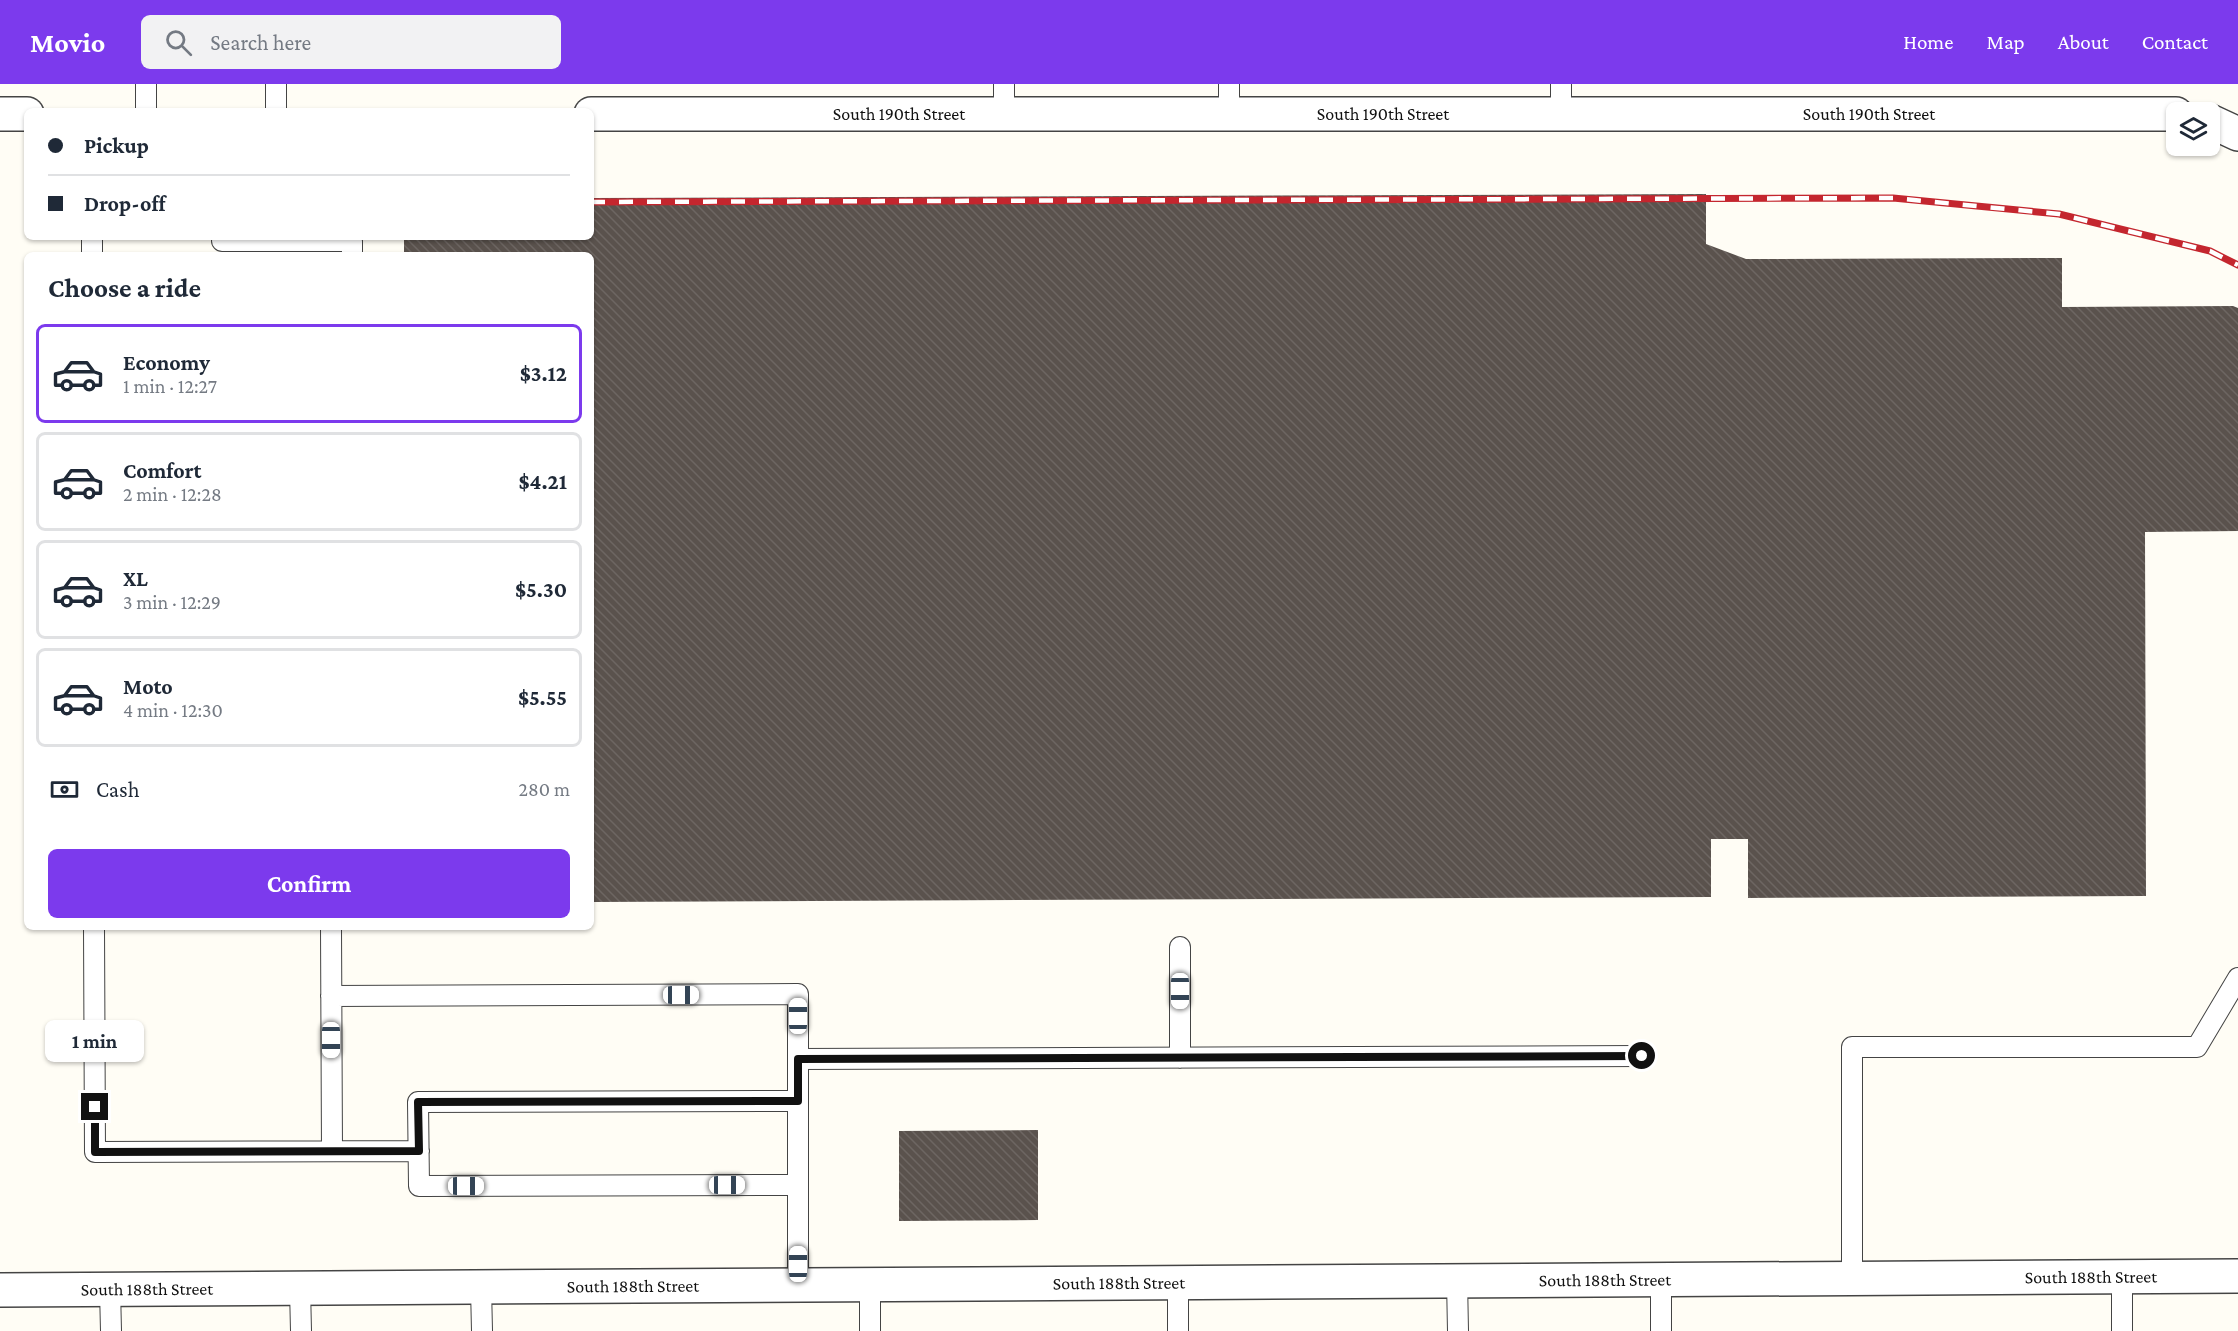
<!DOCTYPE html>
<html lang="en">
<head>
<meta charset="utf-8">
<style>
	body { margin:0; font-family:"Crimson Pro",serif; background:#f2f2f3; color:#1f2937; height:100vh; display:flex; flex-direction:column; font-size:22px; white-space:nowrap }
	* { box-sizing:border-box; margin:0 }
	p { font-size:20px; color:#747a83 }
	.icon { flex:none; width:33px; height:33px; fill:none; stroke:currentColor; stroke-width:2; stroke-linecap:round; stroke-linejoin:round }
	.map { position:relative; flex:1; overflow:hidden }
	.side { position:absolute; left:24px; top:168px; width:570px; height:678px; display:flex; flex-direction:column; background:#fff; border-radius:9px; box-shadow:0 2px 4px #0004 }
	.side>* { flex:none }
	.top-card { position:absolute; left:24px; top:24px; width:570px; height:132px; border-radius:9px; box-shadow:0 2px 4px #0004; display:grid; align-content:center; height:132px; padding:0 24px; background:#fff }
	.tools { position:absolute; left:2166px; top:18px; display:grid; gap:12px }
	.tools a { display:grid; place-items:center; width:54px; height:54px; border-radius:9px; background:#fff; box-shadow:0 2px 4px #0004; font-size:30px }
	.end { position:absolute; width:27px; height:27px; margin:-14px; border:8px solid #111; background:#fff; box-shadow:0 0 0 3px #fff }
	.from { border-radius:50% }
	.bubble { position:absolute; height:42px; border-radius:9px; background:#fff; box-shadow:0 2px 4px #0004; font-size:20px; font-weight:700; line-height:42px; text-align:center }
	.car { position:absolute; width:18px; height:36px; margin:-18px -9px; border-radius:8px; box-shadow:0 0 4px 2px #0007; background:linear-gradient(#fff 24%,#345 0 40%,#fff 0 76%,#345 0 86%,#fff 0) }
	.top-card b { display:flex; align-items:center; gap:21px; height:57px; font-size:22px }
	.top-card b+b { border-top:2px solid #e0e1e3 }
	.top-card i { width:15px; height:15px; background:#1f2937 }
	ul { padding:0; list-style:none }
	li { display:flex; align-items:center; gap:18px; height:99px; margin:0 12px 9px; padding:0 12px; border:3px solid #e0e1e3; border-radius:9px }
	li div { flex:1 }
	li b { display:block; font-size:22px }
	li em { font-style:normal; font-weight:700 }
	li.on { border-color:#7c3aed }
	li>.icon { width:54px; height:54px; stroke-width:1.5 }
	h2 { padding:0 24px; font-size:27px; line-height:72px }
	.pay { display:flex; align-items:center; gap:15px; height:66px; padding:0 24px; font-size:22px }
	.pay p { margin-inline-start:auto }
	.action { display:flex; gap:12px; margin-top:auto; padding:12px 24px }
	.action a { flex:1; height:69px; border-radius:9px; background:#7c3aed; color:#fff; font-size:24px; font-weight:700; line-height:69px; text-align:center }
	header { display:flex; align-items:center; gap:36px; box-sizing:border-box; height:84px; padding:0 30px; background:#7c3aed; color:#fff }
	header strong { font-size:28px }
	nav { display:flex; gap:33px; margin-inline-start:auto; font-size:21px }
	.search { width:420px; height:54px; background:#f2f2f3; display:flex; align-items:center; gap:15px; box-sizing:border-box; padding:0 21px; border-radius:9px; color:#747a83; font-size:22px }
	.map>svg:first-child { display:block }
	.building { fill:url(#building-back-hatch) }
	.lines { fill:none; stroke-linecap:round; stroke-linejoin:round }
	.service-casing { stroke:#444; stroke-width:22 }
	.minor-casing { stroke:#444; stroke-width:36 }
	.service { stroke:#fff; stroke-width:20 }
	.minor { stroke:#fff; stroke-width:33 }
	.rail-casing { stroke:#c4262e; stroke-width:7 }
	.rail { stroke:#fff; stroke-width:4.5; stroke-dasharray:14; stroke-linecap:butt }
	.route { stroke:#111; stroke-width:8 }
	.labels { text-anchor:middle; dominant-baseline:central; stroke-width:6; stroke-linejoin:round; paint-order:stroke }
	.street-label { font-size:18px; fill:#111; stroke:#fff }
</style>
</head>
<body>
<header>
<strong>Movio</strong>
<div class="search"><svg class="icon" aria-label="search" viewBox="0 0 24 24"><circle cx="10" cy="10" r="6"/><path d="M15 15l6 6"/></svg>Search here</div>
<nav><a>Home</a><a>Map</a><a>About</a><a>Contact</a></nav>
</header>
<div class="map">
<svg width="2238" height="1247" viewBox="0 0 2238 1247">
	<defs>
		<pattern id="building-back-hatch" width="6" height="6" patternUnits="userSpaceOnUse" patternTransform="scale(1.5)"><rect width="6" height="6" fill="#5a524d"/><path d="M-1 5l2 2M0 0l6 6M5-1l2 2" fill="none" stroke="#6d6662"/></pattern>
	</defs>
	<rect width="100%" height="100%" fill="#fffdf5"/>
	<!-- building -->
	<path class="building" d="M1706 110V160L1746 175 2062 174V223L2233 222 2238 224V447L2145 448 2146 812 1748 814V755H1711V813L591 818V171H404V153H591V114Z
		M1038 1046V1136L899 1137V1047Z"/>
	<g class="lines">
		<!-- service casing -->
		<g class="service-casing">
			<path id="service" d="M146 0V27
				M276 0V27
				M1004 0V30
				M1229 0V30
				M1561 0V30
				M92 153V171
				M222 157H352V171
				M94 843 95 1068 419 1067
				M331 843 332 1067
				M1180 863V974
				M331 912 798 910V1201
				M798 975 1642 972
				M798 1017 418 1018 419 1102 798 1101
				M2122 1192V1247
				M1852 1193V963H2197L2238 894
				M1661 1194V1247
				M1457 1196 1458 1247
				M1178 1198V1247
				M870 1200V1247
				M481 1203 482 1247
				M300 1204 301 1247
				M110 1205 111 1247"/>
		</g>
		<!-- minor casing -->
		<g class="minor-casing">
			<g id="minor">
				<path d="M0 30H27"/>
				<path id="s1" d="M591 30H2176"/>
				<path d="M2210 37 2238 50"/>
				<path id="s2" d="M0 1206 2238 1192"/>
			</g>
		</g>
		<!-- service -->
		<use href="#service" class="service"/>
		<!-- minor -->
		<use href="#minor" class="minor"/>
		<!-- rail casing -->
		<g class="rail-casing">
			<path id="rail" d="M591 118 1893 114 2059 130 2210 167 2238 181"/>
		</g>
		<!-- rail -->
		<use href="#rail" class="rail"/>
	</g>
	<g class="lines">
		<!-- route -->
		<path class="route" d="M95 1023V1068L419 1067 418 1018 798 1017V975L1642 972"/>
	</g>
	<g class="labels">
		<!-- street labels -->
		<g class="street-label">
			<text stroke="none"><textPath href="#s1" startOffset="308">South 190th Street</textPath></text>
			<text stroke="none"><textPath href="#s1" startOffset="792">South 190th Street</textPath></text>
			<text stroke="none"><textPath href="#s1" startOffset="1278">South 190th Street</textPath></text>
			<text stroke="none"><textPath href="#s2" startOffset="2091">South 188th Street</textPath></text>
			<text stroke="none"><textPath href="#s2" startOffset="1605">South 188th Street</textPath></text>
			<text stroke="none"><textPath href="#s2" startOffset="1119">South 188th Street</textPath></text>
			<text stroke="none"><textPath href="#s2" startOffset="633">South 188th Street</textPath></text>
			<text stroke="none"><textPath href="#s2" startOffset="147">South 188th Street</textPath></text>
		</g>
	</g>
</svg>
<div class="tools">
<a><svg class="icon" aria-label="layers" viewBox="0 0 24 24"><path d="M12 4l9 5-9 5-9-5zM3 14l9 5 9-5"/></svg></a>
</div>
<i class="end from" style="left:1642px;top:972px"></i>
<i class="end" style="left:95px;top:1023px"></i>
<div class="bubble" style="left:45px;top:936px;width:99px">1 min</div>
<i class="car" style="left:1180px;top:907px;rotate:180deg"></i>
<i class="car" style="left:681px;top:911px;rotate:90deg"></i>
<i class="car" style="left:798px;top:932px;rotate:0deg"></i>
<i class="car" style="left:331px;top:956px;rotate:180deg"></i>
<i class="car" style="left:727px;top:1101px;rotate:90deg"></i>
<i class="car" style="left:466px;top:1102px;rotate:90deg"></i>
<i class="car" style="left:798px;top:1180px;rotate:0deg"></i>
<div class="top-card">
<b><i class="from"></i>Pickup</b>
<b><i></i>Drop-off</b>
</div>
<section class="side">
<h2>Choose a ride</h2>
<ul>
<li class="on"><svg class="icon" aria-label="car" viewBox="0 0 24 24"><path d="M5 17H2v-5l4-1 3-4h7l3 4 3 1v5h-3M9 17h6M6 11h13"/><circle cx="7" cy="17" r="2"/><circle cx="17" cy="17" r="2"/></svg><div><b>Economy</b><p>1 min · 12:27</p></div><em>$3.12</em></li>
<li><svg class="icon" aria-label="car" viewBox="0 0 24 24"><path d="M5 17H2v-5l4-1 3-4h7l3 4 3 1v5h-3M9 17h6M6 11h13"/><circle cx="7" cy="17" r="2"/><circle cx="17" cy="17" r="2"/></svg><div><b>Comfort</b><p>2 min · 12:28</p></div><em>$4.21</em></li>
<li><svg class="icon" aria-label="car" viewBox="0 0 24 24"><path d="M5 17H2v-5l4-1 3-4h7l3 4 3 1v5h-3M9 17h6M6 11h13"/><circle cx="7" cy="17" r="2"/><circle cx="17" cy="17" r="2"/></svg><div><b>XL</b><p>3 min · 12:29</p></div><em>$5.30</em></li>
<li><svg class="icon" aria-label="car" viewBox="0 0 24 24"><path d="M5 17H2v-5l4-1 3-4h7l3 4 3 1v5h-3M9 17h6M6 11h13"/><circle cx="7" cy="17" r="2"/><circle cx="17" cy="17" r="2"/></svg><div><b>Moto</b><p>4 min · 12:30</p></div><em>$5.55</em></li>
</ul>
<div class="pay"><svg class="icon" aria-label="cash" viewBox="0 0 24 24"><path d="M3 7h18v10H3z"/><circle cx="12" cy="12" r="2"/></svg>Cash<p>280 m</p></div>
<div class="action"><a>Confirm</a></div>
</section>
</div>
</body>
</html>
